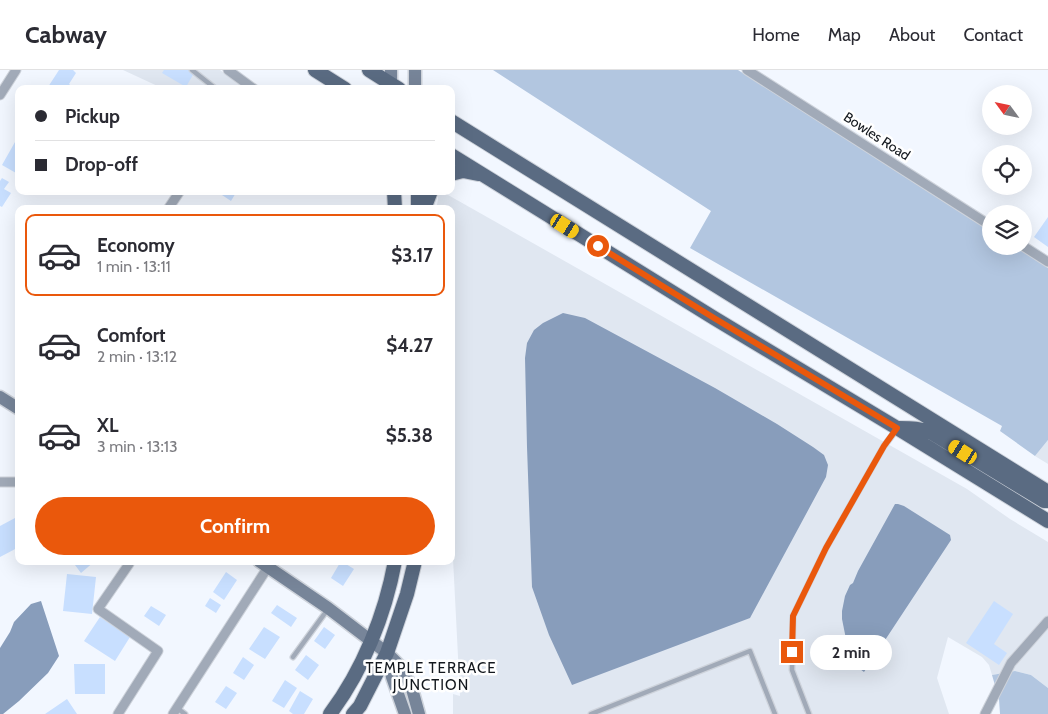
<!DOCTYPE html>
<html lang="en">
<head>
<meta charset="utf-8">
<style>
	body { margin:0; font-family:Cabin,sans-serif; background:#f7f7f7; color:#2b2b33; height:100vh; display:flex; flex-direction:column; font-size:19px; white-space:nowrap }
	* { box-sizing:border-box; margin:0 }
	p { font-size:16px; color:#7c7c81 }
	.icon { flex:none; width:28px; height:28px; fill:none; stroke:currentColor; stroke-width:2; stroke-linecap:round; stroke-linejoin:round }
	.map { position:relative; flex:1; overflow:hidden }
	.side { position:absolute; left:15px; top:135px; width:440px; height:360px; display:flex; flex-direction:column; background:#fff; border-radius:10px; box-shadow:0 5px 20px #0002 }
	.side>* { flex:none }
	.banner { position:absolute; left:15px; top:15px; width:440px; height:110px; border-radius:10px; box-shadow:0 5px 20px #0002; display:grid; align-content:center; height:110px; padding:0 20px; background:#fff }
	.needle { width:32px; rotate:303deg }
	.tools { position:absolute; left:982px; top:15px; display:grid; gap:10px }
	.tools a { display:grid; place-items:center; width:50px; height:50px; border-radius:50%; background:#fff; box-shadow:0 5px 20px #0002; font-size:25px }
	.end { position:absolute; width:22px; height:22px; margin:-11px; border:6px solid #ea580c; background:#fff; box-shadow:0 0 0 2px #fff }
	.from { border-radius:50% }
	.bubble { position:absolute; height:35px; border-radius:18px; background:#fff; box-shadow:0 5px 20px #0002; font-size:16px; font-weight:700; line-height:35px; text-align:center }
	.car { position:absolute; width:15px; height:30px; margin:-15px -8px; border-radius:6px; box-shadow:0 0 4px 1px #0007; background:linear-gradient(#f5c518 24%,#345 0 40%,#f5c518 0 76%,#345 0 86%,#f5c518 0) }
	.banner b { display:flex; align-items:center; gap:18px; height:48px; font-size:19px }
	.banner b+b { border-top:1px solid #e1e1e2 }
	.banner i { width:12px; height:12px; background:#2b2b33 }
	ul { padding:9px 0 0; list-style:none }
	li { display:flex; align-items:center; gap:15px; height:82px; margin:0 10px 8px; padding:0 10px; border:2px solid transparent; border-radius:10px }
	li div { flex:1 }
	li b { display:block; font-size:19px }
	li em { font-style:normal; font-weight:700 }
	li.on { border-color:#ea580c }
	li>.icon { width:45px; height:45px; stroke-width:1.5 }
	.button { display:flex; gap:10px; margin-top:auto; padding:10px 20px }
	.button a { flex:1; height:58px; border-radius:30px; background:#ea580c; color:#fff; font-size:20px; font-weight:700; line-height:58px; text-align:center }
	header { display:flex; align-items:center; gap:30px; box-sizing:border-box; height:70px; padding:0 25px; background:#fff; border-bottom:1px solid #e1e1e2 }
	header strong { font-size:24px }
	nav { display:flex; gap:28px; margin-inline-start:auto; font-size:18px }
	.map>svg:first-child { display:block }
	.built { fill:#e0e7f1 }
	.green { fill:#b2c6e0 }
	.water { fill:#889dbb }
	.building { fill:#c8dfff }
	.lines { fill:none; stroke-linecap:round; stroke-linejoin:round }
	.lane-casing { stroke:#ced3db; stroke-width:7 }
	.street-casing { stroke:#ced3db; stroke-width:11 }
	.secondary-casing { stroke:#ced3db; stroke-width:15 }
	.primary-casing { stroke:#ced3db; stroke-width:16 }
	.lane { stroke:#a1aab8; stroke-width:4.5 }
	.street { stroke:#a1aab8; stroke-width:9 }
	.secondary { stroke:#778599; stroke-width:12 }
	.primary { stroke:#5a6b82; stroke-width:14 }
	.route { stroke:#ea580c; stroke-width:6 }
	.labels { text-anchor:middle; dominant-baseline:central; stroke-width:5; stroke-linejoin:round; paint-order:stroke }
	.street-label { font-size:14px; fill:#13181e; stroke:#fff }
	.neighbourhood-label { font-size:15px; letter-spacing:1px; fill:#13181e; stroke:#fff }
</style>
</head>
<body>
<header>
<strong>Cabway</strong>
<nav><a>Home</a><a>Map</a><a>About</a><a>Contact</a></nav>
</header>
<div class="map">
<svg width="1048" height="644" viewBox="0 0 1048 644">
	<rect width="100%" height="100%" fill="#f2f7ff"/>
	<!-- built -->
	<path class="built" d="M123 0H220L241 16 239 19H164Z
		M438 121H441L967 419 1010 449 1048 472V618L1031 605 1015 601 992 605 989 595 982 587 948 567 937 608 949 644H453V624L460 626 451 449V139H436L438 130Z
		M1048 370V394L1035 386Z"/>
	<!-- green -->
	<path class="green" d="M493 0H738L991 162V176H1014L1048 198V370L1035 386 1000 361 1002 356 690 178 711 141Z
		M1015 601 1031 605 1048 618V644H1000L999 629 992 605Z"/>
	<!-- water -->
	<path class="water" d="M563 243 585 248 715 318 777 354 813 377 824 385 828 395 826 407 750 548 572 615 549 565 532 517 527 377 525 288 527 273 534 260 543 253Z
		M895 434H898L904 436 950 465 951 470 864 602 860 599 854 588 846 569 842 549V541L845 526 850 515 853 513 858 501Z
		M41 531 59 586 48 603 19 631 3 644H0V578L10 562 14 552 31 534Z"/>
	<!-- building -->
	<path class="building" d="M59 0H73L76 3 69 14 75 19H50L48 17Z
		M164 0H189L194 3 186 17 162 3Z
		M15 72 19 75V99L16 103 2 95Z
		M2 108 9 112 4 119 11 123 2 137 0 136V111Z
		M216 121H237L231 131Z
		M1048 147V177L1034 167Z
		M15 448 19 454V477L0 487V456Z
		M72 491H95L81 503Z
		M341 491 354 499 343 516 331 508Z
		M226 502 237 510 224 530 213 522Z
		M67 504 96 507 92 544 63 541Z
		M210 528 221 535 216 543 205 536Z
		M994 531 1013 544 994 574 1007 583 999 595 966 573Z
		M277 535 297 548 291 557 271 543Z
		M151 536 166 545 159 556 144 546Z
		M100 547 130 567 115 591 84 571Z
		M264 557 280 567 265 589 249 579Z
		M324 557 335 565 325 579 314 571Z
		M306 585 319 595 308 610 295 600Z
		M243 587 254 595 244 610 233 603Z
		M74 594H105V624H75Z
		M285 610 297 618 284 638 272 631Z
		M226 616 237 623 226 639 215 632Z
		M300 621 313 629 304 644H293L289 641Z
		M67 629 77 644H45Z"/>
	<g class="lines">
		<!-- lane casing -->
		<g class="lane-casing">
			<path id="lane" d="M192 0 216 19
				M293 587 328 539
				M177 638 185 644
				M591 644 750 581 775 644
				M809 644 792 600 793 546 826 478 884 376 897 359"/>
		</g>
		<!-- street casing -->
		<g class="street-casing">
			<path id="street" d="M228 0 254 19
				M747 0 991 156
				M0 25 16 0
				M168 139 180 121
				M1023 176 1048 192
				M0 412H19
				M118 644 158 581 98 539 129 494 127 491
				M173 644 268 497
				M985 644 1011 593 1048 551"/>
		</g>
		<!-- secondary casing -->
		<g class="secondary-casing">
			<path id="secondary" d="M391 0V14
				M415 0V19
				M0 327 19 339
				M259 491 328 538 387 583 402 598 412 619 419 644
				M387 583 392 607 405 644"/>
		</g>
		<!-- primary casing -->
		<g class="primary-casing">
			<path id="primary" d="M315 0 345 19
				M369 0 399 19
				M451 51 1048 422
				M451 85 714 248 897 358 1048 451
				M451 104 463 101 478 104
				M394 121 395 139
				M418 121V139
				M424 139 431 121
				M899 358C911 358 921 358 932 363L1044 431H1048
				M330 644C363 600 385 545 395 491
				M353 644 360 636 387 583 407 524 415 491"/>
		</g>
		<!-- lane -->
		<use href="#lane" class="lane"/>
		<!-- street -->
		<use href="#street" class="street"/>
		<!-- secondary -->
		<use href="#secondary" class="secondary"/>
		<!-- primary -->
		<use href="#primary" class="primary"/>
	</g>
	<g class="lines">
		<!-- route -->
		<path class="route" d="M598 176 714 248 897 358 884 376 826 478 793 546 792 582"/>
	</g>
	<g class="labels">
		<!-- street labels -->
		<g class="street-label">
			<text transform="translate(877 66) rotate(33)">Bowles Road</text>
		</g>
		<!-- neighbourhood labels -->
		<g class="neighbourhood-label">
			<text x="431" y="598">TEMPLE TERRACE<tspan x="431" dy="17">JUNCTION</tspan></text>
		</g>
	</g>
</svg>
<div class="tools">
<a><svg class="needle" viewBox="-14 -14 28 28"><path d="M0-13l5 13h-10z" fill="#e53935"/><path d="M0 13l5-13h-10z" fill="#7c7c81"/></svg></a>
<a><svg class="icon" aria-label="locate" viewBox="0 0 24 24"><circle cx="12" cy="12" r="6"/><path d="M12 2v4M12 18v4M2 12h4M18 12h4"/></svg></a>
<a><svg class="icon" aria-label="layers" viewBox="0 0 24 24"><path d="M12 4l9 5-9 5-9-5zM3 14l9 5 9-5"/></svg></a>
</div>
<i class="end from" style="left:598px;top:176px"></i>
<i class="end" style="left:792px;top:582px"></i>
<div class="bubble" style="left:810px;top:565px;width:82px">2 min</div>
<i class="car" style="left:565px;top:156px;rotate:122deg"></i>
<i class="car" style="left:963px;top:382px;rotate:302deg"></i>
<div class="banner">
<b><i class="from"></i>Pickup</b>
<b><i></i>Drop-off</b>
</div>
<section class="side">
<ul>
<li class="on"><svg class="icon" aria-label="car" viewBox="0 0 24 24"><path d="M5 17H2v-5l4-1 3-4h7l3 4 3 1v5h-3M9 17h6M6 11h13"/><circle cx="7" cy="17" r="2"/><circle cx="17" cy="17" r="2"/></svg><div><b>Economy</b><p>1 min · 13:11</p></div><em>$3.17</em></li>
<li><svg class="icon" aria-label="car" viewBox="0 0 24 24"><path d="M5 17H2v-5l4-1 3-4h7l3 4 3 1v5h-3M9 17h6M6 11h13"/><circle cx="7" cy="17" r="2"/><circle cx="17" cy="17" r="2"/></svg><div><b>Comfort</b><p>2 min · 13:12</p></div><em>$4.27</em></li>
<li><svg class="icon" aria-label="car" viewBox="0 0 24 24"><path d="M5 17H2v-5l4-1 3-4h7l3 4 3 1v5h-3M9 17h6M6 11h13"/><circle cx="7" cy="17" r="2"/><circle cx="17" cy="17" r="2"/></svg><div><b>XL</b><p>3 min · 13:13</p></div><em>$5.38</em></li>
</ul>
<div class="button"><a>Confirm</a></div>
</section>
</div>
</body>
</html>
